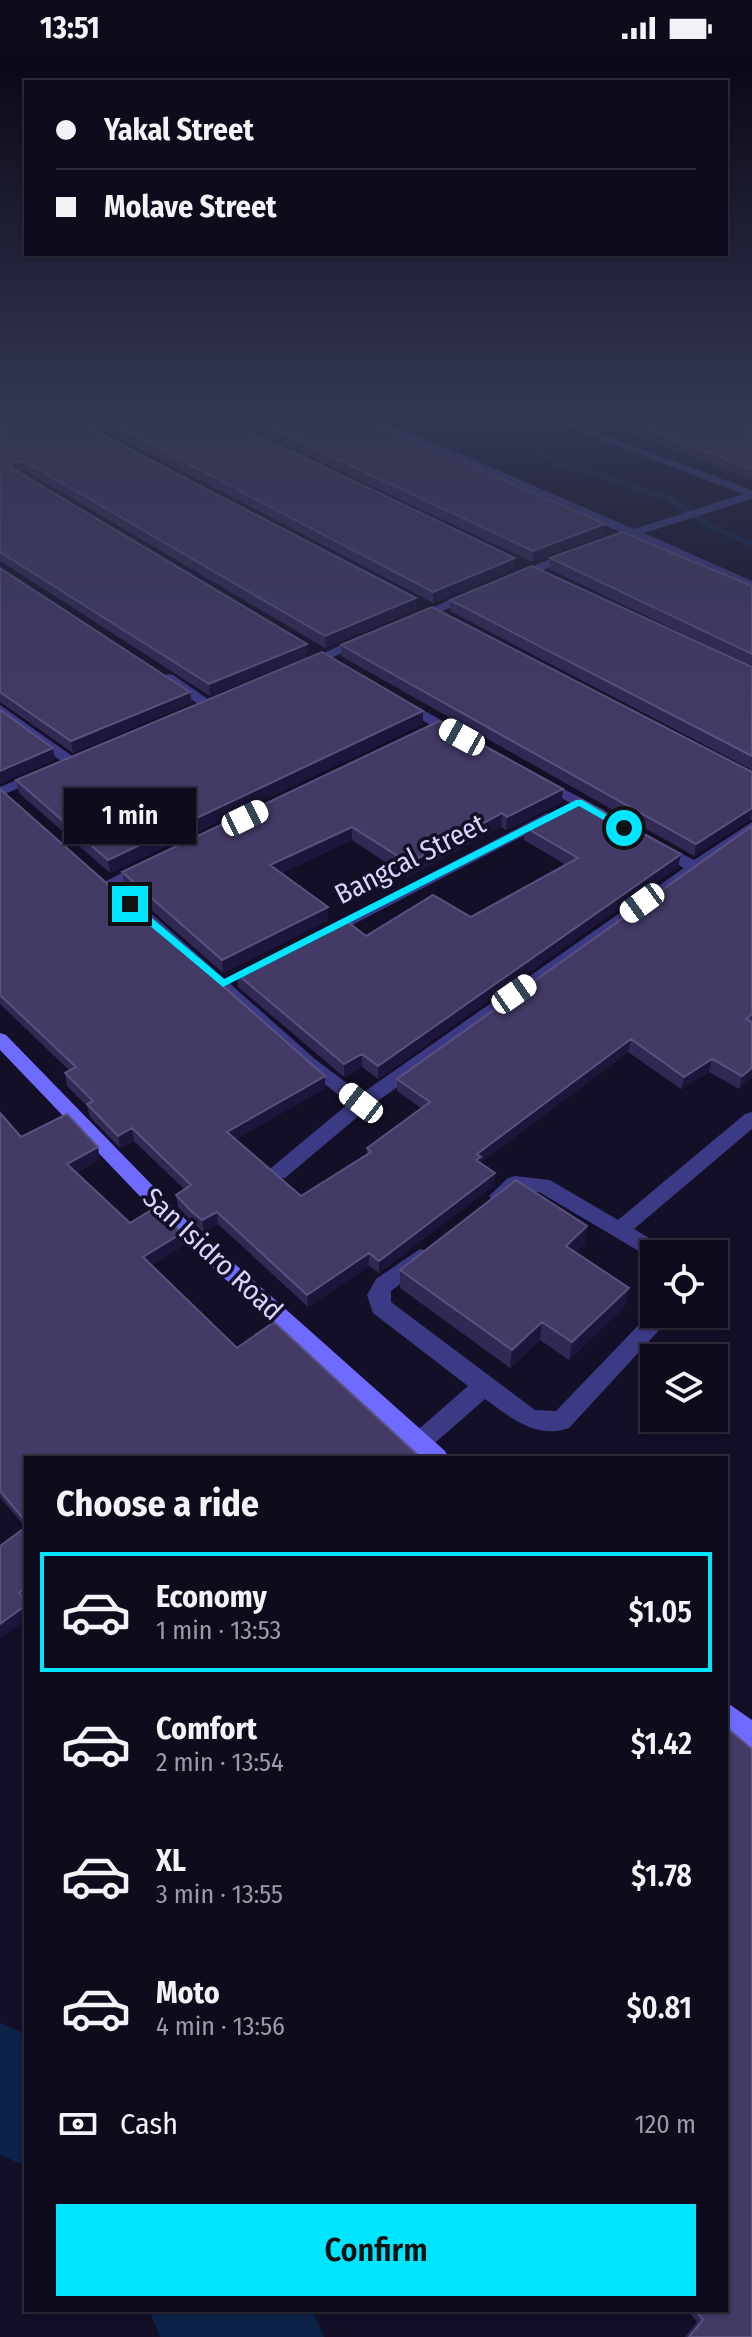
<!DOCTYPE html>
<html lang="en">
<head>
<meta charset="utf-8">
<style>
	body { margin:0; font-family:"Fira Sans Condensed",sans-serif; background:#171425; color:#f1f3f6; height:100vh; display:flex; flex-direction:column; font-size:30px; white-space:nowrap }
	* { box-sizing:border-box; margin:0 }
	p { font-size:26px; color:#9b9ba3 }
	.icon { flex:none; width:44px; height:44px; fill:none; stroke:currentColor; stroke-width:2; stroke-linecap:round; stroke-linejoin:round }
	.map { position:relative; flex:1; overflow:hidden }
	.drawer { position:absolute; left:24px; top:1400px; width:704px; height:856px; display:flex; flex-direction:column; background:#0e0b1c; border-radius:0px; box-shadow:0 2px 6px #0004,0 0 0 2px #2e2b3b }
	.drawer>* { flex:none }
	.hud { position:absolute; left:24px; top:24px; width:704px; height:176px; border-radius:0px; box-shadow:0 2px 6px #0004,0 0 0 2px #2e2b3b; display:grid; align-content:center; height:176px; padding:0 32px; background:#0e0b1c }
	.buttons { position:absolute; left:640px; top:1184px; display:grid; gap:16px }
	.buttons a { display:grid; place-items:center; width:88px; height:88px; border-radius:0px; background:#0e0b1c; box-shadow:0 2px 6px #0004,0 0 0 2px #2e2b3b; font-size:40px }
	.end { position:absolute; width:36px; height:36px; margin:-18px; border:10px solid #00e5ff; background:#111; box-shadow:0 0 0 4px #111 }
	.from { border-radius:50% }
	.bubble { position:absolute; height:56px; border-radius:0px; background:#0e0b1c; box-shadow:0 2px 6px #0004,0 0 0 2px #2e2b3b; font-size:26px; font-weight:600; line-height:56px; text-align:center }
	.car { position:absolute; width:24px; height:48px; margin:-24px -12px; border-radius:10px; box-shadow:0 0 6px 2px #0007; background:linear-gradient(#fff 24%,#345 0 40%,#fff 0 76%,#345 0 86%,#fff 0) }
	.hud b { display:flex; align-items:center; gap:28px; height:76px; font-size:30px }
	.hud b+b { border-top:2px solid #2e2b3b }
	.hud i { width:20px; height:20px; background:#f1f3f6 }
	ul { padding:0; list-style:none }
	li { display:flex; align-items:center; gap:24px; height:120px; margin:0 16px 12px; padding:0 16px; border:4px solid transparent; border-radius:0px }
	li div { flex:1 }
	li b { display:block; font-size:30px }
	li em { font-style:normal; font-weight:600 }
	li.active { border-color:#00e5ff }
	li>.icon { width:72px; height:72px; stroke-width:1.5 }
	h2 { padding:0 32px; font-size:36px; line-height:96px }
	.pay { display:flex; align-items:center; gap:20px; height:88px; padding:0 32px; font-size:30px }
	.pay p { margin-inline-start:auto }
	.button { display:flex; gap:16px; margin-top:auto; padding:16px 32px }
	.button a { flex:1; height:92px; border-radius:0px; background:#00e5ff; color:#111; font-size:32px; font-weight:600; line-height:92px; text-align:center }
	.status { display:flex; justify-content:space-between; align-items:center; height:56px; padding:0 40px; background:#0e0b1c; direction:ltr }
	.status svg { height:22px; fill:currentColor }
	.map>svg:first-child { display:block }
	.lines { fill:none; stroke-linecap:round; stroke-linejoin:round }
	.stream { fill:#0c2248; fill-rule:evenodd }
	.river { fill:#0c2248; fill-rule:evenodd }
	.lane { fill:#3d3a85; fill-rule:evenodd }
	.street { fill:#3d3a85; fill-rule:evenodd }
	.secondary { fill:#6f6bff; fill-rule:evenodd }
	.wall { fill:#312854 }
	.shaded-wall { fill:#1d163a }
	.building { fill:#433a66; stroke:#5a527e; stroke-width:2 }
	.route { fill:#00e5ff }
	.labels { text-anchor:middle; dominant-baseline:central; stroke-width:7; stroke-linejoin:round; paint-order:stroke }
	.street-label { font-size:28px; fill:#d9d4ff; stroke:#130f26 }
</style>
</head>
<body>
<div class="status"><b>13:51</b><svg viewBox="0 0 49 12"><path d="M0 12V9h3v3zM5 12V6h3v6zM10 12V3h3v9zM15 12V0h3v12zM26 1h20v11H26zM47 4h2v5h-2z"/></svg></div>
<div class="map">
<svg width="752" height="2281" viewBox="0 0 752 2281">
	<rect width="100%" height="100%" fill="#130f26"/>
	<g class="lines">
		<!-- stream -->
		<path class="stream" d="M412 354H420L478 373 531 384 561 407 601 416 646 433 670 439 711 467 752 486V491L705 471 664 443 640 437 596 420 555 411 526 388 473 377Z"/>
		<!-- river -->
		<path class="river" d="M0 1967 26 1978V2110L0 2099Z
			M149 2254H312L324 2281H160Z"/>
		<!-- lane -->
		<path class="lane" d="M752 1056V1073L634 1173 666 1192 669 1198H654V1204L539 1136 519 1135 499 1147 492 1145 489 1140 508 1122 515 1120 550 1124 618 1164 745 1058Z
			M420 1193 427 1195 430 1201 427 1207 391 1235V1246L535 1354 556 1355 654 1253V1258H674L569 1372C536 1384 510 1361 485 1343L428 1393 420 1396 412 1393 408 1386 412 1379 468 1330 373 1257 367 1239 376 1223Z"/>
		<!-- street -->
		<path class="street" d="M346 354H358L634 473 743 438 523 354H536L752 434V443L644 477 752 525V533L632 481 598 489V485L622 477Z
			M572 494 576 495V501L517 524 507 521Z
			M476 532 480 533V539L417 566 407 563Z
			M360 580 371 583 308 613 296 610Z
			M168 618 173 619 215 648 203 651 163 625 161 622Z
			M400 641 464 677 466 680 464 683H454L395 648 393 645Z
			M0 649 75 702V708H65L0 660Z
			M40 714 45 715V721L0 740V731Z
			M539 720 604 754 607 757 599 762 594 760 534 727 532 724Z
			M547 757 552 759V765L329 881H317L315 877Z
			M752 766V778L368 1052 285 1122H271L268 1117 271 1112 349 1047 303 1011 132 857 134 853H146L315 1003 361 1038 684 812 653 794V788H663L694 804Z
			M146 805 152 807V813L112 832H100L98 829Z"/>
		<!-- secondary -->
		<path class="secondary" d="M0 977 6 979 191 1169 445 1395 449 1402H421L177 1179 0 994Z
			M726 1646 752 1664V1695L726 1677Z"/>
	</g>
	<!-- wall -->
	<path class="wall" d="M206 354 515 502 514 513 433 547 107 375 98 376 416 542V554L325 592 26 415 19 417 307 588V600L210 640 2 506 0 507V368Z
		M212 354H343L603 479 532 506Z
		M569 354H716L752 366V423Z
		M720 354H752V365Z
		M550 502 752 530V611L549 513Z
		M0 512 190 636 192 647 73 697 0 646Z
		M450 544 752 611V714L450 555Z
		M341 589 752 716V764H750L694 800 341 600Z
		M423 655V668L110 817 19 737 16 724Z
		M439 665 562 746 506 774 501 771 408 821 352 784 282 817 328 851V864L223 917 124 830 122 816Z
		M0 733 325 1032 236 1083 301 1140 367 1099V1092L421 1052 397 1035V1023L752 770V1021L739 1033 709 1016 681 1033 628 996 480 1107 495 1117 494 1129 379 1217 369 1210 308 1251 218 1168 204 1177 193 1167 178 1151 176 1139 185 1134 134 1085 120 1092 90 1061 87 1050 67 1030 65 1017 70 1015 0 948Z
		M525 771 681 798 678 811 378 1023 362 1011 344 1021 238 931 237 918 366 880 471 861 566 809 524 784Z
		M0 1057 21 1081 100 1103 76 1117 130 1167 182 1177 184 1189 152 1209 237 1292 421 1402H26V1563L0 1582V1490L26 1472 0 1441Z
		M587 1170 584 1189 576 1196 625 1250 569 1304 540 1284 510 1312 400 1232V1214Z
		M687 2254H726L752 2281H685L697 2266Z"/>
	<!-- shaded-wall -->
	<path class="shaded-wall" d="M12 354H45L0 368V357Z
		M24 405 26 415 12 418 11 408Z
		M605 468 603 479 532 506 533 495Z
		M515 502 514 513 433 547V536Z
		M416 542V554L325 592V580Z
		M307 588V600L210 640 209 628Z
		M190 636 192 647 73 697 71 685Z
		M423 655V668L110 817 108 804Z
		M53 692 55 704 0 728V715Z
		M563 733 562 746 506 774 507 761Z
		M752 752 750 764 694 800 696 788Z
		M502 757 501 771 408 821 409 807Z
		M352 771V784L271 822 270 809Z
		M681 798 678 811 378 1023V1010Z
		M328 851V864L223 917 222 904Z
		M631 983 628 996 480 1107 475 1117 477 1098Z
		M362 998V1011L344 1021V1008Z
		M712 1003 709 1016 681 1033 684 1021Z
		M752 1012V1021L739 1033 742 1020Z
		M325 1020V1032L228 1088 227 1076Z
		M132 1072 134 1085 120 1092 118 1080Z
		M98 1091 100 1103 70 1120 67 1108Z
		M495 1117 494 1129 379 1217V1205Z
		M217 1156 218 1168 204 1177 202 1164Z
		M587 1170 584 1189 563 1208 566 1190Z
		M182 1177 184 1189 145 1213 143 1201Z
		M369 1197V1210L308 1251 307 1239Z
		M629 1232 625 1250 569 1304 572 1286Z
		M542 1266 540 1284 510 1312 512 1294Z
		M26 1532V1546L19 1537Z
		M26 1549V1563L0 1582V1568Z"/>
	<!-- building -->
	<path class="building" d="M0 354H12L0 357Z
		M46 354H206L515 502 433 536 106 365 94 366 95 375 416 542 325 580 24 405 11 408 12 412 307 588 209 628 0 496V368Z
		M232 354H343L605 468 533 495Z
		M593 354H716L752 366V413Z
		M622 476 752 530V598L550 502Z
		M532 510 752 611V700L450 544Z
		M0 512 190 636 71 685 0 636Z
		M432 551 752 716V752L696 788 341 589Z
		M322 596 423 655 108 804 16 724Z
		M0 654 53 692 0 715Z
		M439 665 563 733 507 761 502 757 409 807 352 771 270 809 328 851 222 904 122 816Z
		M0 733 325 1020 227 1076 301 1140 371 1096 367 1092 430 1046 397 1023 752 770V958L746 963 752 966V1012L742 1020 712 1003 684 1021 631 983 477 1098 481 1101 476 1104 495 1117 379 1205 369 1197 307 1239 217 1156 202 1164 191 1155 176 1139 191 1129 132 1072 118 1080 87 1048 93 1045 65 1017 76 1011 0 939Z
		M580 743 681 798 378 1010 362 998 344 1008 237 918 344 863 366 880 433 839 471 861 578 802 525 771Z
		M0 1057 21 1081 67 1058 98 1091 67 1108 130 1167 156 1151 182 1177 143 1201 237 1292 274 1266 421 1402H26V1466L0 1435Z
		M516 1124 587 1170 566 1190 629 1232 572 1286 542 1266 512 1294 400 1214Z
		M26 1471V1532L19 1537 26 1545V1549L0 1568V1490Z
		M726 1671 752 1693V2281H689L703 2264 695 2254H726Z"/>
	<!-- sky -->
	<linearGradient id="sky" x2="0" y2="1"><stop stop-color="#0a0815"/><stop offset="0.53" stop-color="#333752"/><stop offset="1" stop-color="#333752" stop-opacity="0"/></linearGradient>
	<rect width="752" height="673" fill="url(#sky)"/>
	<!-- route -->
	<path class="route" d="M576 744H582L629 772 621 774 579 750 223 931 124 848 133 846 224 923Z"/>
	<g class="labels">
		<!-- street labels -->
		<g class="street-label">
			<text transform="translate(410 803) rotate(-27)">Bangcal Street</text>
			<text transform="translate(213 1198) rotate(43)">San Isidro Road</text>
		</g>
	</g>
</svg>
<div class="buttons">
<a><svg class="icon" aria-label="locate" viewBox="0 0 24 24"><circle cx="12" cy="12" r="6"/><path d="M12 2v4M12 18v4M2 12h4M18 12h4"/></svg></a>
<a><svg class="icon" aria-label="layers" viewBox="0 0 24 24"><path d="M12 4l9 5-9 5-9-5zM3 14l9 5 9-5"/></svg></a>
</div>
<i class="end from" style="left:624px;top:772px"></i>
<i class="end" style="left:130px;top:848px"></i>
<div class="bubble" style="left:64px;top:732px;width:132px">1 min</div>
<i class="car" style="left:462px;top:681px;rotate:299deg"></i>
<i class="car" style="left:245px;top:762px;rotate:64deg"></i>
<i class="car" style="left:642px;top:847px;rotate:234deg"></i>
<i class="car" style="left:514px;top:938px;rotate:55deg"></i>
<i class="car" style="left:361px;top:1047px;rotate:308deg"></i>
<div class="hud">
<b><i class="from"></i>Yakal Street</b>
<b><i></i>Molave Street</b>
</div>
<section class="drawer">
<h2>Choose a ride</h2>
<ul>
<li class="active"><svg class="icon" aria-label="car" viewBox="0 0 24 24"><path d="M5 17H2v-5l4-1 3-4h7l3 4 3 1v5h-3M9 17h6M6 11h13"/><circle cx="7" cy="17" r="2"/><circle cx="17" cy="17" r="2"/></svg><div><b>Economy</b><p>1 min · 13:53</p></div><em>$1.05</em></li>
<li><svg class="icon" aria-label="car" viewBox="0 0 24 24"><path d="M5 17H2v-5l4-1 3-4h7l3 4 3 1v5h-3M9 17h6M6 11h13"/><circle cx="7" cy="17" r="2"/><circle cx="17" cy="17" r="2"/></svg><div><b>Comfort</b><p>2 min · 13:54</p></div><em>$1.42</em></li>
<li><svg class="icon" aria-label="car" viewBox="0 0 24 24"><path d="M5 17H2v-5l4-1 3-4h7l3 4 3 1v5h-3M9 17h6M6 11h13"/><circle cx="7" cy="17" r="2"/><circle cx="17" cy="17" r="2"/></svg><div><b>XL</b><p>3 min · 13:55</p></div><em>$1.78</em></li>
<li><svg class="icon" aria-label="car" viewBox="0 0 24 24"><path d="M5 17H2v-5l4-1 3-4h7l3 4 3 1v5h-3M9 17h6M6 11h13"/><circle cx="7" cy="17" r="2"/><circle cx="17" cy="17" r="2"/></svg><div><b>Moto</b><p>4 min · 13:56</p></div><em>$0.81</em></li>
</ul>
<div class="pay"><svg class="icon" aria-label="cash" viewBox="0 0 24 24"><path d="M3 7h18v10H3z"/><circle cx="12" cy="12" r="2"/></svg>Cash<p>120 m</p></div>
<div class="button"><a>Confirm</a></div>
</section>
</div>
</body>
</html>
